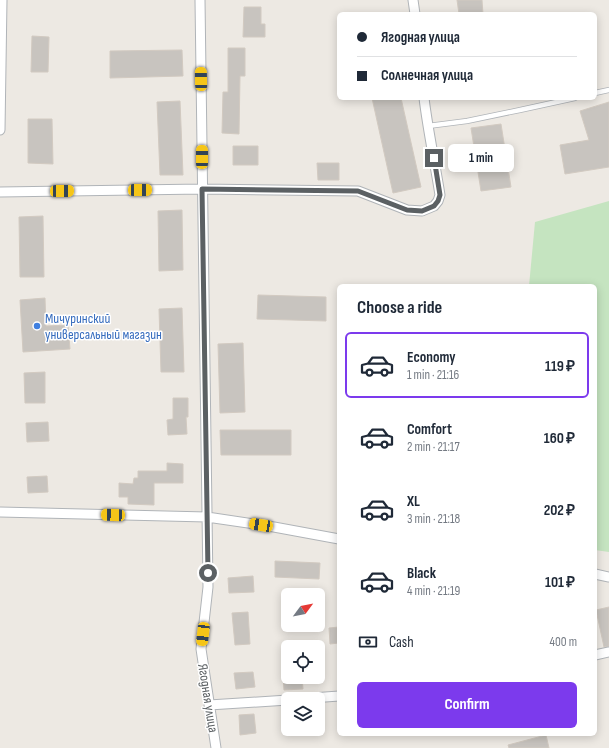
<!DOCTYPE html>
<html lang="en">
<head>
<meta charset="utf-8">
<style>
	body { margin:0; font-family:"Sofia Sans Condensed",sans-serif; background:#f6f6f7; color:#1f2937; height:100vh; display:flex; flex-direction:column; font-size:15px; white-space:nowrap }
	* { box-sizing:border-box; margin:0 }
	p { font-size:13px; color:#747a83 }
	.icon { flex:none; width:22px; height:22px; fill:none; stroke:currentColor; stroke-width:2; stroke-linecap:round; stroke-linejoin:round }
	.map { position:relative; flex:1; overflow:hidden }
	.side { position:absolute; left:337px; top:284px; width:260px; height:452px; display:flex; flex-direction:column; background:#fff; border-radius:6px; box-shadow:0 2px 10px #0003 }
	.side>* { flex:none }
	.hud { position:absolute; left:337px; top:12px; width:260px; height:88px; border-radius:6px; box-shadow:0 2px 10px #0003; display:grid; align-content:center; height:88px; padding:0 20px; background:#fff }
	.needle { width:26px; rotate:58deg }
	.buttons { position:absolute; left:281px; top:588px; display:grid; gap:8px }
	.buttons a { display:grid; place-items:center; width:44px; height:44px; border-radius:6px; background:#fff; box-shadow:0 2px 10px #0003; font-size:20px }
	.end { position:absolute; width:18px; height:18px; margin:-9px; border:5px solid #5b6063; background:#fff; box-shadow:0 0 0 2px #fff }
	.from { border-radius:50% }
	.bubble { position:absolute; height:28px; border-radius:6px; background:#fff; box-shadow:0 2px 10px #0003; font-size:13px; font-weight:700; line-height:28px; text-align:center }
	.car { position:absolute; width:12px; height:24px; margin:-12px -6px; border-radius:5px; box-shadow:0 0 3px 1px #0007; background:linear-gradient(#f5c518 24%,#345 0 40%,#f5c518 0 76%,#345 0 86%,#f5c518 0) }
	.hud b { display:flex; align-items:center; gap:14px; height:38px; font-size:15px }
	.hud b+b { border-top:1px solid #e0e1e3 }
	.hud i { width:10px; height:10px; background:#1f2937 }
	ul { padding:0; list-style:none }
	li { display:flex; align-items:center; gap:12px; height:66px; margin:0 8px 6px; padding:0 12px; border:2px solid transparent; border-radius:6px }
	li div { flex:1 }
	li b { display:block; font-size:15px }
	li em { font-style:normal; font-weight:700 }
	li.current { border-color:#7c3aed }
	li>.icon { width:36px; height:36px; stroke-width:1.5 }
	h2 { padding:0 20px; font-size:18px; line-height:48px }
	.pay { display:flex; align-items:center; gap:10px; height:44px; padding:0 20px; font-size:15px }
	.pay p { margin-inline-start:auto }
	.cta { display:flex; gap:8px; margin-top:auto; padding:8px 20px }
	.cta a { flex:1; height:46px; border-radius:6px; background:#7c3aed; color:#fff; font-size:16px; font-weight:700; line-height:46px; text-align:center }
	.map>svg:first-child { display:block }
	.green { fill:#c5e4c0 }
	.building { fill:#c8c4bf; stroke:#d2cac1 }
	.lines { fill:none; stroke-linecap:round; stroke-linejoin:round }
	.lane-casing { stroke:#b0b4b8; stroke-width:6 }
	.street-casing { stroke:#b0b4b8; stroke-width:11 }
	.lane { stroke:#fff; stroke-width:4.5 }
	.street { stroke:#fff; stroke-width:9 }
	.route { stroke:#5b6063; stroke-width:5 }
	.shop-dot { fill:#3f7fe0; stroke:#fff; stroke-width:1.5 }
	.labels { text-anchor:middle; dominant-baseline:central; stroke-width:3; stroke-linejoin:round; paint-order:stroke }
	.shop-label { font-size:14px; fill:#366cbe; stroke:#fff; text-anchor:start }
	.street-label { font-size:14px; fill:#5b6063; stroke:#fff }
</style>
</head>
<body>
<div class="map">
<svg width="609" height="748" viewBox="0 0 609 748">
	<rect width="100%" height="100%" fill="#ede9e3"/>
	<!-- green -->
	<path class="green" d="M609 201V552L595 550V286H529L535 222Z"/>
	<!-- building -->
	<path class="building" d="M457 0H482L483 14H459Z
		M244 7H261V24H265V37H243Z
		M32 36 49 37 48 72H31Z
		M228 48H245V76H240L239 134 222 133 223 92H228Z
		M182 50 183 76 110 78V51Z
		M372 98H401L421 187 393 193Z
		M180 101 183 175H160L157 102Z
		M609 102V167L565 174 560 145 589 140 580 111Z
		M28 119H52L53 164 28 163Z
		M501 124 511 187 481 191 471 128Z
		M233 146H258V165H233Z
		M317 163H339V180H318Z
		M182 210 183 270 159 271 158 211Z
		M43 216 44 277H20L19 217Z
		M258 295 326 297V321L257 319Z
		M45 298 46 326 68 325 70 349 23 352 20 300Z
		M182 308 184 372H161L159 309Z
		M243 343 245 412 220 413 218 344Z
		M45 372V403H25L24 373Z
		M173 398H188V417H186L187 434 168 435 167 420 173 419Z
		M48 422 49 441 27 442 26 423Z
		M220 430H291V455H221Z
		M167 463 183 464V483H154V505L128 504V497H119V483L133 484 134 478H138V471H167Z
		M47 476 48 492 28 493 27 477Z
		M275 561 320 563 319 579 275 577Z
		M253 576 254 592 229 593 228 578Z
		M609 607V646L604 647 596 610Z
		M248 612 250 644 235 645 232 613Z
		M339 627V643L330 644 329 628Z
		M253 672 255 687 236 689 234 673Z
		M283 677H302L303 689 284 690Z
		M254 714 256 733 240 735 239 715Z
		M546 735 549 748H509L508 745Z"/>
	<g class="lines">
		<!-- lane casing -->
		<g class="lane-casing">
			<path id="lane" d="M595 93 609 90
				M428 126 467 121 520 110 575 98"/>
		</g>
		<!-- street casing -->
		<g class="street-casing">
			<path id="street" d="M200 0 208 587 201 649 216 748
				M413 0 415 14
				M0 130 2 0
				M0 192 202 189 358 191 407 210 422 211 434 206 438 201 440 195C435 163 428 131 424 98
				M0 512 207 517 274 527 339 539
				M595 574 609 577
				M595 655 609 652
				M298 699 339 696
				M209 705 288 700"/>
		</g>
		<!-- lane -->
		<use href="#lane" class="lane"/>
		<!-- street -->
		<use href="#street" class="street"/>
	</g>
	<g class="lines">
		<!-- route -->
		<path class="route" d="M208 573 202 189 358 191 407 210 422 211 434 206 438 201 440 195 434 158"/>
	</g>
	<!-- markers -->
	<circle class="shop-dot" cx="37" cy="326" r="4"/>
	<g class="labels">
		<!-- shop labels -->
		<g class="shop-label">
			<text x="45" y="318">Мичуринский<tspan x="45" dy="16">универсальный магазин</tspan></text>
		</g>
		<!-- street labels -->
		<g class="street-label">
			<text transform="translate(208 698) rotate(81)">Ягодная улица</text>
		</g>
	</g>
</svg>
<div class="buttons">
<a><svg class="needle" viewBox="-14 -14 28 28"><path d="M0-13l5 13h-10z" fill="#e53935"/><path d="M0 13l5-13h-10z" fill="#747a83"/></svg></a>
<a><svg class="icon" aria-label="locate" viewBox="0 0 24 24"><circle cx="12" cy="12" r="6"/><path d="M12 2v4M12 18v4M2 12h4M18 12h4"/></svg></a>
<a><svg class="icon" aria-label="layers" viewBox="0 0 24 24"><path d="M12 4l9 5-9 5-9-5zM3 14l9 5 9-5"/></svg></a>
</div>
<i class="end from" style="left:208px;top:573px"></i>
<i class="end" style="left:434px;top:158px"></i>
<div class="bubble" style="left:448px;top:144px;width:66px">1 min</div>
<i class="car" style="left:201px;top:79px;rotate:359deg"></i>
<i class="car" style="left:202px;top:157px;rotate:0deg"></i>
<i class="car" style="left:140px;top:190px;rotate:89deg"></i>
<i class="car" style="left:62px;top:191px;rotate:89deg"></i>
<i class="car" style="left:113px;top:515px;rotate:272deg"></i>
<i class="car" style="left:261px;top:525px;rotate:279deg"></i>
<i class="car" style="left:203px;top:634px;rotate:187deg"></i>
<div class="hud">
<b><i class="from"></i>Ягодная улица</b>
<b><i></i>Солнечная улица</b>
</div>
<section class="side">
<h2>Choose a ride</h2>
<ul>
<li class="current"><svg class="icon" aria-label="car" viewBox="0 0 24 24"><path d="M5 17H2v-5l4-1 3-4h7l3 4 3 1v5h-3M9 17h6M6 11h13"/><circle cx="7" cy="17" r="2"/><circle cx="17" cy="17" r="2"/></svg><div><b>Economy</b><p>1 min · 21:16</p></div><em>119 ₽</em></li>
<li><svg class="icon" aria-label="car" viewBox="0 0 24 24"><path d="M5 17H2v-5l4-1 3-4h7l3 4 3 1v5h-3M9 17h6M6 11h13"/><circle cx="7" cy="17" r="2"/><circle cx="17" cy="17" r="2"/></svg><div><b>Comfort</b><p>2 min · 21:17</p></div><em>160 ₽</em></li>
<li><svg class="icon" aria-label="car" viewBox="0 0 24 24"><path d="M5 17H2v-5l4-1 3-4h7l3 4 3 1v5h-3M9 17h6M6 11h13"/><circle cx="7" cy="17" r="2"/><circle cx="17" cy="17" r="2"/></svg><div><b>XL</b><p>3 min · 21:18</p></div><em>202 ₽</em></li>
<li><svg class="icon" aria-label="car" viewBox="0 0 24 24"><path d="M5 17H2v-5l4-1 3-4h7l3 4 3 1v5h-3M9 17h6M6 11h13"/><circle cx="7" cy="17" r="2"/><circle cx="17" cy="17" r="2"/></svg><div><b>Black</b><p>4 min · 21:19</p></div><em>101 ₽</em></li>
</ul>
<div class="pay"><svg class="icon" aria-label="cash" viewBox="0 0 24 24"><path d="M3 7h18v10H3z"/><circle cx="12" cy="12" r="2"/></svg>Cash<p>400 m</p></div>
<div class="cta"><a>Confirm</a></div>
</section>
</div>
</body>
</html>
